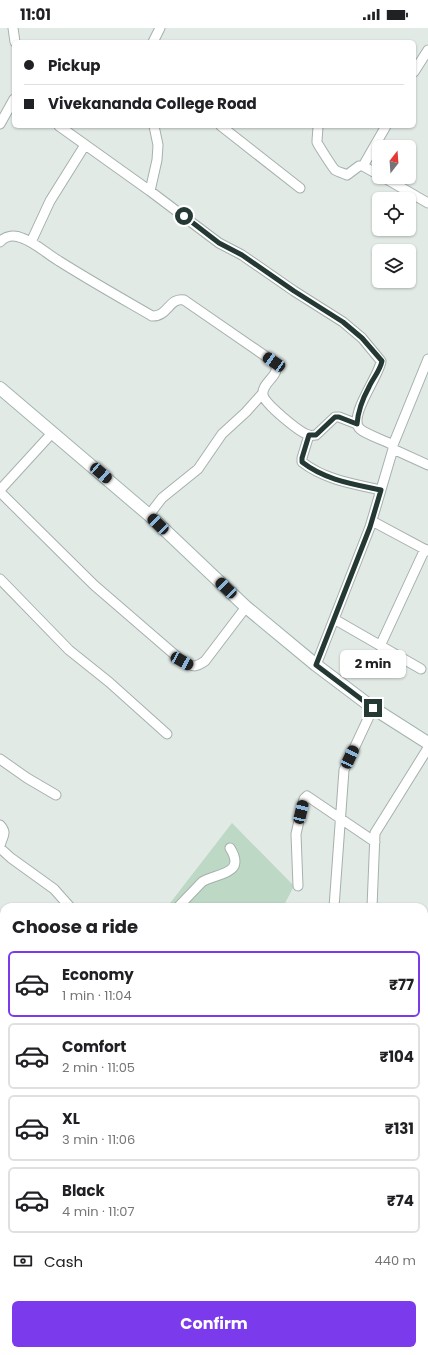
<!DOCTYPE html>
<html lang="en">
<head>
<meta charset="utf-8">
<style>
	body { margin:0; font-family:Poppins,sans-serif; background:#f2f2f2; color:#202124; height:100vh; display:flex; flex-direction:column; font-size:15px; white-space:nowrap }
	* { box-sizing:border-box; margin:0 }
	p { font-size:13px; color:#757577 }
	.icon { flex:none; width:22px; height:22px; fill:none; stroke:currentColor; stroke-width:2; stroke-linecap:round; stroke-linejoin:round }
	.map { position:relative; flex:1; overflow:hidden }
	.details { position:absolute; left:0px; top:875px; width:428px; height:452px; display:flex; flex-direction:column; background:#fff; border-radius:12px 12px 0 0; box-shadow:0 1px 3px #0004 }
	.details>* { flex:none }
	.hud { position:absolute; left:12px; top:12px; width:404px; height:88px; border-radius:6px; box-shadow:0 1px 3px #0004; display:grid; align-content:center; height:88px; padding:0 12px; background:#fff }
	.needle { width:26px; rotate:17deg }
	.fabs { position:absolute; left:372px; top:112px; display:grid; gap:8px }
	.fabs a { display:grid; place-items:center; width:44px; height:44px; border-radius:6px; background:#fff; box-shadow:0 1px 3px #0004; font-size:20px }
	.end { position:absolute; width:18px; height:18px; margin:-9px; border:5px solid #243834; background:#fff; box-shadow:0 0 0 2px #fff }
	.from { border-radius:50% }
	.bubble { position:absolute; height:28px; border-radius:6px; background:#fff; box-shadow:0 1px 3px #0004; font-size:13px; font-weight:700; line-height:28px; text-align:center }
	.car { position:absolute; width:12px; height:24px; margin:-12px -6px; border-radius:5px; box-shadow:0 0 3px 1px #0007; background:linear-gradient(#222 24%,#8ab4d8 0 40%,#222 0 76%,#8ab4d8 0 86%,#222 0) }
	.hud b { display:flex; align-items:center; gap:14px; height:38px; font-size:15px }
	.hud b+b { border-top:1px solid #e0e0e0 }
	.hud i { width:10px; height:10px; background:#202124 }
	ul { padding:0; list-style:none }
	li { display:flex; align-items:center; gap:12px; height:66px; margin:0 8px 6px; padding:0 4px; border:2px solid #e0e0e0; border-radius:6px }
	li div { flex:1 }
	li b { display:block; font-size:15px }
	li em { font-style:normal; font-weight:700 }
	li.active { border-color:#7c3aed }
	li>.icon { width:36px; height:36px; stroke-width:1.5 }
	h2 { padding:0 12px; font-size:18px; line-height:48px }
	.pay { display:flex; align-items:center; gap:10px; height:44px; padding:0 12px; font-size:15px }
	.pay p { margin-inline-start:auto }
	.action { display:flex; gap:8px; margin-top:auto; padding:8px 12px }
	.action a { flex:1; height:46px; border-radius:6px; background:#7c3aed; color:#fff; font-size:16px; font-weight:700; line-height:46px; text-align:center }
	.status { display:flex; justify-content:space-between; align-items:center; height:28px; padding:0 20px; background:#fff; direction:ltr }
	.status svg { height:11px; fill:currentColor }
	.map>svg:first-child { display:block }
	.green { fill:#bdd8c5 }
	.lines { fill:none; stroke-linecap:round; stroke-linejoin:round }
	.river { stroke:#90bec8; stroke-width:20 }
	.street-casing { stroke:#a5b1ad; stroke-width:11 }
	.secondary-casing { stroke:#a2b4ae; stroke-width:14 }
	.highway-casing { stroke:#c2c7c6; stroke-width:14 }
	.street { stroke:#fff; stroke-width:9 }
	.secondary { stroke:#fff; stroke-width:12 }
	.highway { stroke:#346159; stroke-width:12 }
	.route { stroke:#243834; stroke-width:5 }
</style>
</head>
<body>
<div class="status"><b>11:01</b><svg viewBox="0 0 49 12"><path d="M0 12V9h3v3zM5 12V6h3v6zM10 12V3h3v9zM15 12V0h3v12zM26 1h20v11H26zM47 4h2v5h-2z"/></svg></div>
<div class="map">
<svg width="428" height="1327" viewBox="0 0 428 1327">
	<rect width="100%" height="100%" fill="#e2eae6"/>
	<!-- green -->
	<path class="green" d="M232 795 294 858 283 879H167Z
		M424 985 428 989V1077L424 1084Z"/>
	<g class="lines">
		<!-- river -->
		<path class="river" d="M0 1274 4 1275
			M154 1323 167 1327"/>
		<!-- street casing -->
		<g class="street-casing">
			<path id="street" d="M13 0 15 14
				M153 14 160 0
				M414 44 428 22
				M0 96 14 71
				M59 98 150 163 219 215 242 227 294 263 343 294 362 310 381 333C380 347 347 389 360 401 367 407 384 412 393 417
				M221 98 300 160
				M318 98C318 103 317 109 317 114 318 117 333 140 335 142 338 144 343 145 347 147L359 138H363L379 147
				M363 138 386 98
				M383 149 428 175
				M150 163 157 132 158 117 154 98
				M0 214C6 207 15 207 22 210 36 215 47 226 59 233 89 252 121 270 152 288 168 289 169 269 184 272L274 334C283 348 261 353 263 367 265 376 300 405 309 407 311 408 313 407 316 407L335 389H339L357 396
				M31 214 50 173 85 117
				M309 407 302 430V434C325 452 354 456 381 462
				M393 421 428 437
				M0 462 53 404
				M0 464 94 557 182 633C193 639 195 640 205 633L246 579
				M149 487 162 470 198 441 222 406 246 384 263 365
				M372 493 428 523
				M0 551 69 622 109 654 167 706
				M334 591 421 641
				M380 618 425 521
				M316 637 370 499 393 421V417L428 331
				M0 731 27 750 56 767
				M0 797C8 806 2 808 0 818
				M0 820 11 830 54 861 70 879
				M298 858 296 806 304 771 307 768 310 770 375 814
				M178 879 202 854C216 845 247 847 230 820
				M334 879 344 742 373 680
				M372 879 375 805 428 720
				M0 1221 4 1222
				M424 1226 428 1218
				M340 1323 354 1327"/>
		</g>
		<!-- secondary casing -->
		<g class="secondary-casing">
			<path id="secondary" d="M0 360 149 487 246 579 316 637 373 680 428 715
				M0 959 4 961
				M0 1032 4 1033
				M424 1123 428 1124
				M424 1193 428 1194"/>
		</g>
		<!-- highway casing -->
		<g class="highway-casing">
			<path id="highway" d="M0 990 4 992
				M0 1011 4 1012
				M424 1152 428 1154
				M424 1173 428 1174"/>
		</g>
		<!-- street -->
		<use href="#street" class="street"/>
		<!-- secondary -->
		<use href="#secondary" class="secondary"/>
		<!-- highway -->
		<use href="#highway" class="highway"/>
	</g>
	<g class="lines">
		<!-- route -->
		<path class="route" d="M184 188 219 215 242 227 294 263 343 294 362 310 382 333C380 343 373 350 369 359 363 370 358 384 357 396L339 389H335L316 407H309L302 430V434C325 452 353 456 381 462L370 499 316 637 373 680"/>
	</g>
</svg>
<div class="fabs">
<a><svg class="needle" viewBox="-14 -14 28 28"><path d="M0-13l5 13h-10z" fill="#e53935"/><path d="M0 13l5-13h-10z" fill="#757577"/></svg></a>
<a><svg class="icon" aria-label="locate" viewBox="0 0 24 24"><circle cx="12" cy="12" r="6"/><path d="M12 2v4M12 18v4M2 12h4M18 12h4"/></svg></a>
<a><svg class="icon" aria-label="layers" viewBox="0 0 24 24"><path d="M12 4l9 5-9 5-9-5zM3 14l9 5 9-5"/></svg></a>
</div>
<i class="end from" style="left:184px;top:188px"></i>
<i class="end" style="left:373px;top:680px"></i>
<div class="bubble" style="left:340px;top:622px;width:66px">2 min</div>
<i class="car" style="left:274px;top:334px;rotate:304deg"></i>
<i class="car" style="left:101px;top:445px;rotate:131deg"></i>
<i class="car" style="left:158px;top:496px;rotate:314deg"></i>
<i class="car" style="left:226px;top:560px;rotate:314deg"></i>
<i class="car" style="left:182px;top:633px;rotate:119deg"></i>
<i class="car" style="left:350px;top:729px;rotate:25deg"></i>
<i class="car" style="left:301px;top:784px;rotate:13deg"></i>
<div class="hud">
<b><i class="from"></i>Pickup</b>
<b><i></i>Vivekananda College Road</b>
</div>
<section class="details">
<h2>Choose a ride</h2>
<ul>
<li class="active"><svg class="icon" aria-label="car" viewBox="0 0 24 24"><path d="M5 17H2v-5l4-1 3-4h7l3 4 3 1v5h-3M9 17h6M6 11h13"/><circle cx="7" cy="17" r="2"/><circle cx="17" cy="17" r="2"/></svg><div><b>Economy</b><p>1 min · 11:04</p></div><em>₹77</em></li>
<li><svg class="icon" aria-label="car" viewBox="0 0 24 24"><path d="M5 17H2v-5l4-1 3-4h7l3 4 3 1v5h-3M9 17h6M6 11h13"/><circle cx="7" cy="17" r="2"/><circle cx="17" cy="17" r="2"/></svg><div><b>Comfort</b><p>2 min · 11:05</p></div><em>₹104</em></li>
<li><svg class="icon" aria-label="car" viewBox="0 0 24 24"><path d="M5 17H2v-5l4-1 3-4h7l3 4 3 1v5h-3M9 17h6M6 11h13"/><circle cx="7" cy="17" r="2"/><circle cx="17" cy="17" r="2"/></svg><div><b>XL</b><p>3 min · 11:06</p></div><em>₹131</em></li>
<li><svg class="icon" aria-label="car" viewBox="0 0 24 24"><path d="M5 17H2v-5l4-1 3-4h7l3 4 3 1v5h-3M9 17h6M6 11h13"/><circle cx="7" cy="17" r="2"/><circle cx="17" cy="17" r="2"/></svg><div><b>Black</b><p>4 min · 11:07</p></div><em>₹74</em></li>
</ul>
<div class="pay"><svg class="icon" aria-label="cash" viewBox="0 0 24 24"><path d="M3 7h18v10H3z"/><circle cx="12" cy="12" r="2"/></svg>Cash<p>440 m</p></div>
<div class="action"><a>Confirm</a></div>
</section>
</div>
</body>
</html>
